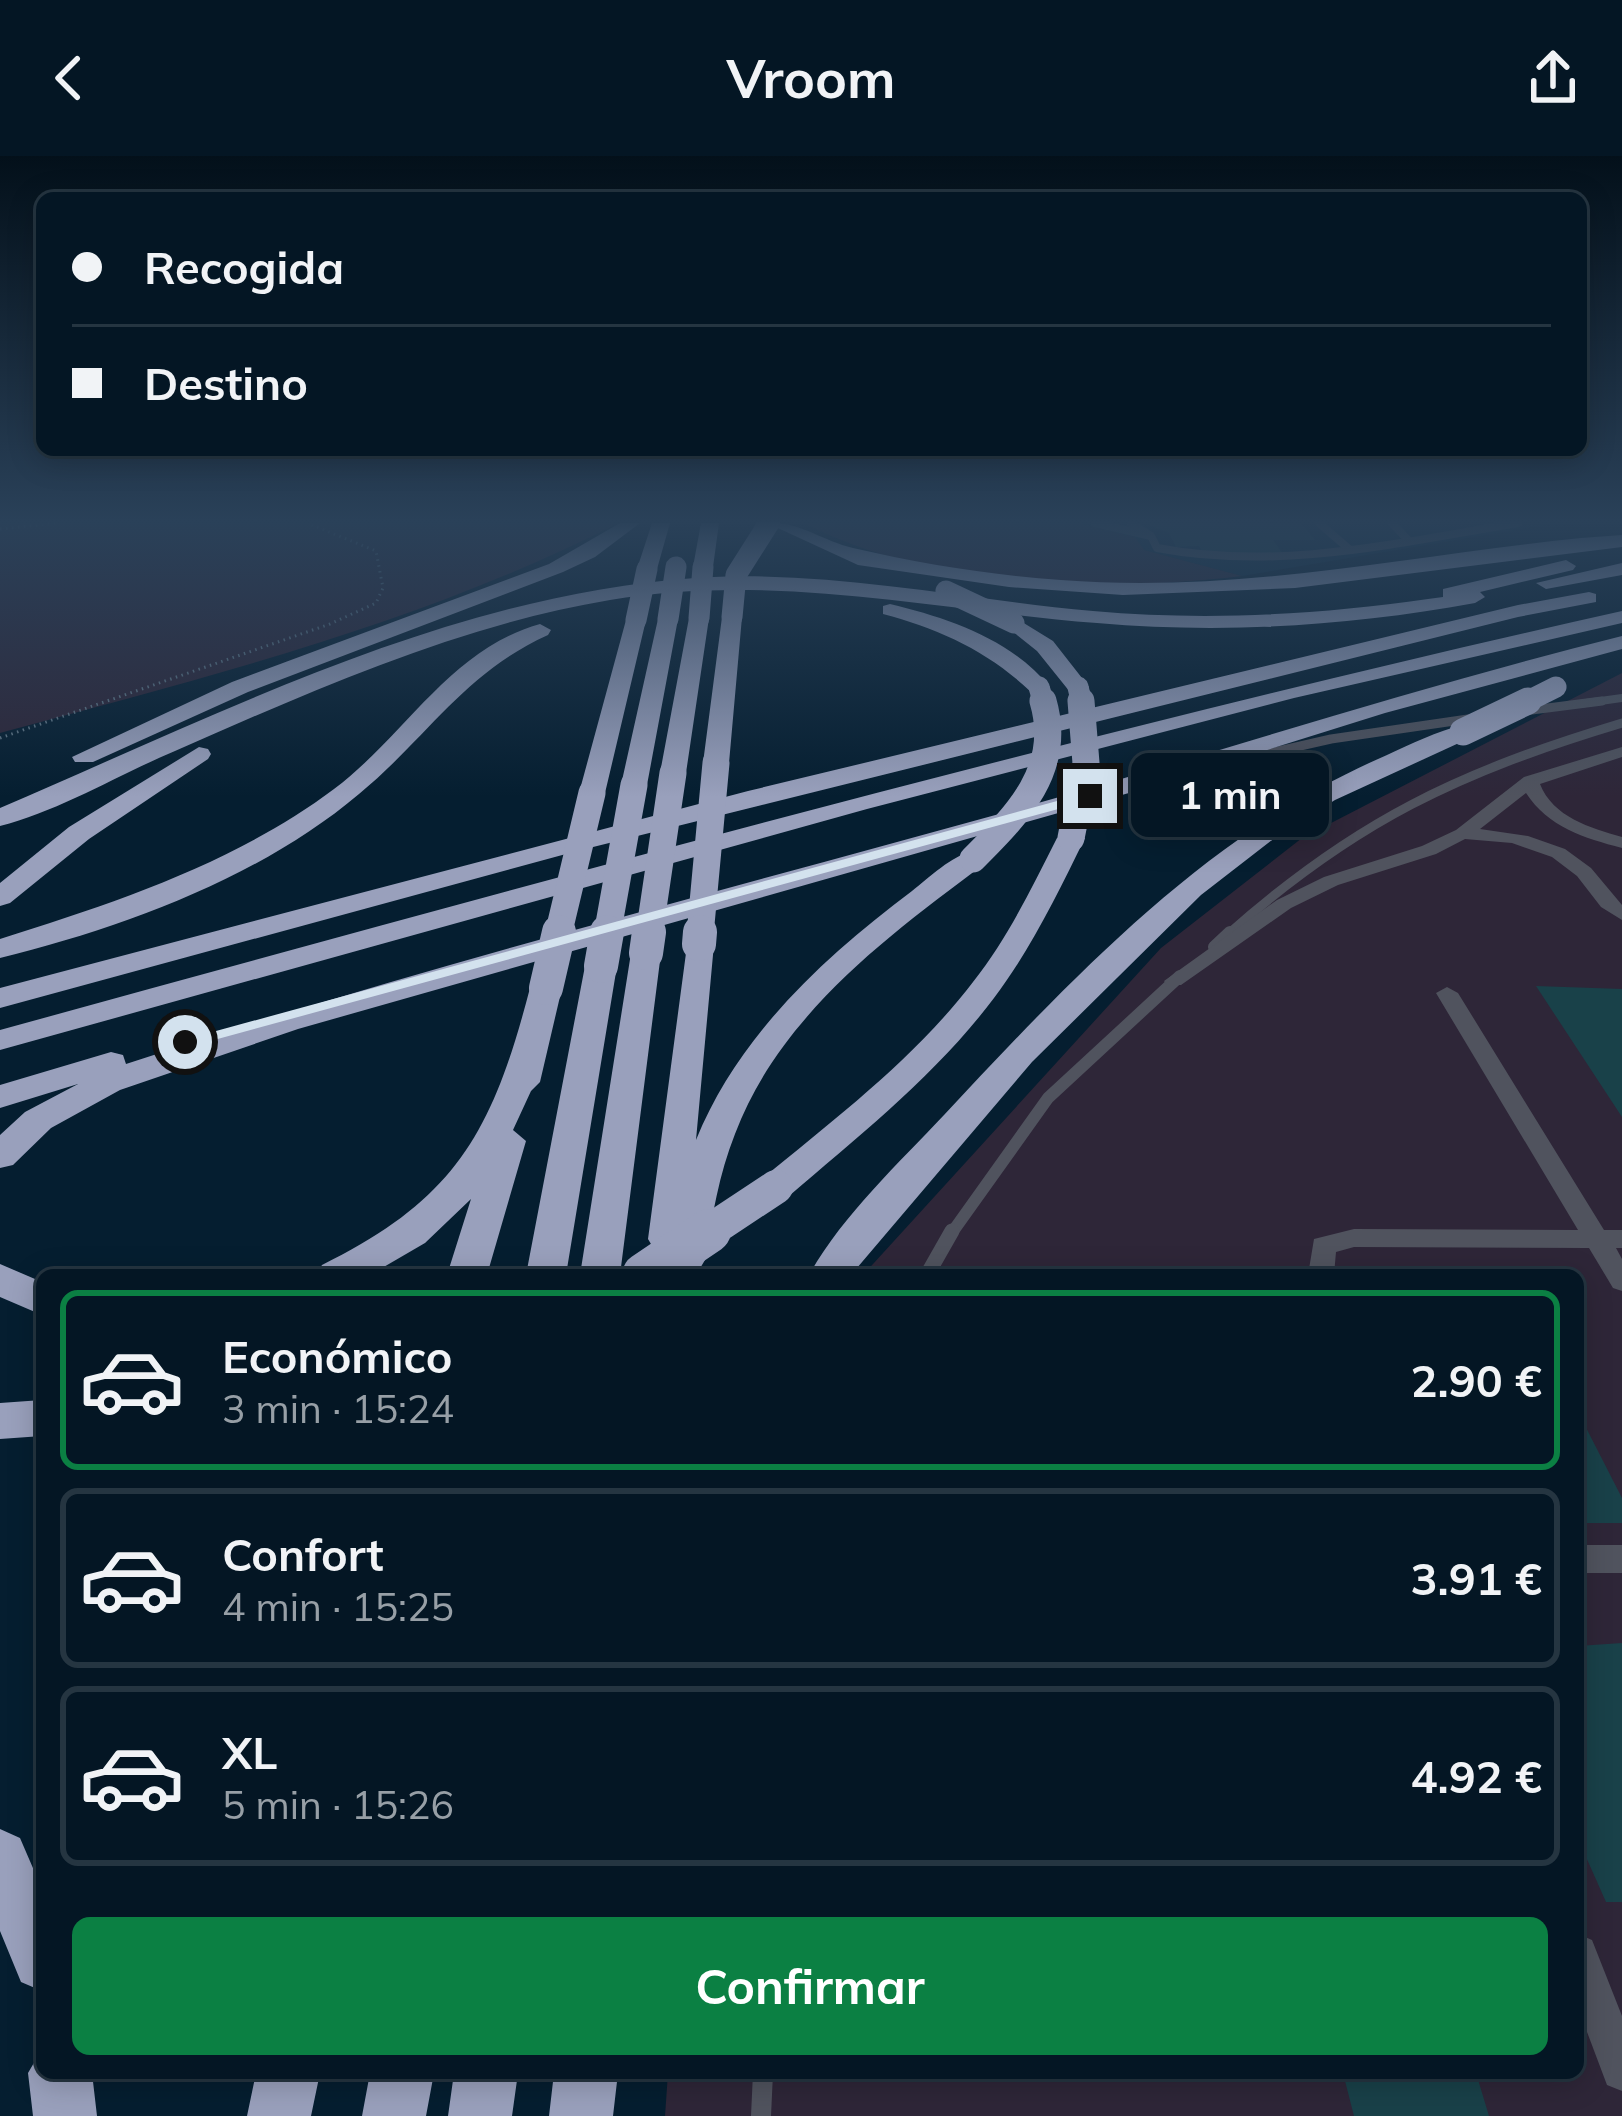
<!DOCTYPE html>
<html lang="es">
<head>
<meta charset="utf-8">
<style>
	body { margin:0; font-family:Mulish,sans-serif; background:#0d1f2c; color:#f1f3f6; height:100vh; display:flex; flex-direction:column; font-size:45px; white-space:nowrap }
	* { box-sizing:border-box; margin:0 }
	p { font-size:39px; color:#979fa6 }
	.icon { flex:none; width:66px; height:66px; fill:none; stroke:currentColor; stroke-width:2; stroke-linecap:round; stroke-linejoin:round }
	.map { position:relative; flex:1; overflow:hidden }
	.sheet { position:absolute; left:36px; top:1113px; width:1548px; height:810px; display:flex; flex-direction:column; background:#041624; border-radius:18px; box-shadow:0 6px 30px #0003,0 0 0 3px #253541 }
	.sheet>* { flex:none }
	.guide { position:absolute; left:36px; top:36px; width:1551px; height:264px; border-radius:18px; box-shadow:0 6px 30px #0003,0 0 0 3px #253541; display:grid; align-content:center; height:264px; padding:0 36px; background:#041624 }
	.end { position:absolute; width:54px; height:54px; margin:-27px; border:15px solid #d3e2ee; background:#111; box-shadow:0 0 0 6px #111 }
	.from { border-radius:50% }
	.bubble { position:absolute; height:84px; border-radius:18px; background:#041624; box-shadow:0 6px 30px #0003,0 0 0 3px #253541; font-size:39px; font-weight:700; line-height:84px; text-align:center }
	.guide b { display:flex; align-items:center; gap:42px; height:114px; font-size:45px }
	.guide b+b { border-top:3px solid #253541 }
	.guide i { width:30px; height:30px; background:#f1f3f6 }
	ul { padding:21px 0 0; list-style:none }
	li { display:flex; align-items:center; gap:36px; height:180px; margin:0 24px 18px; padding:0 12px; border:6px solid #253541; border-radius:18px }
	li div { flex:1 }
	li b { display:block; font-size:45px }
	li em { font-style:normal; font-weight:700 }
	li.on { border-color:#0b8043 }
	li>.icon { width:108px; height:108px; stroke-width:1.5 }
	.primary-button { display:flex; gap:24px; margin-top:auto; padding:24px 36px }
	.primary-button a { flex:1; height:138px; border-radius:18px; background:#0b8043; color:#fff; font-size:48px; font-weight:700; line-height:138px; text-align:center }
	header { display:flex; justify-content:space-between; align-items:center; height:156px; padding:0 36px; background:#041624; font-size:54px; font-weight:700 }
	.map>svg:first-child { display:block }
	.built { fill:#0a2b40 }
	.green { fill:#2e2638 }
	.building { fill:#194149 }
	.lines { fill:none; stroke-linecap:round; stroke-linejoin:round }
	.path { stroke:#627786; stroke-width:3; stroke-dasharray:1.5 4.5; stroke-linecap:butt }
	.lane-far4 { stroke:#50535e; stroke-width:8 }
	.lane-far3 { stroke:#50535e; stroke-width:9 }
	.lane-far2 { stroke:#50535e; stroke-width:12 }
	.lane-far1 { stroke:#50535e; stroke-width:15 }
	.lane { stroke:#50535e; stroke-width:20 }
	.street { fill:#50535e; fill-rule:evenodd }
	.highway { fill:#99a0bc; fill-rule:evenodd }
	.highway-bridge-far3 { stroke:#99a0bc; stroke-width:21 }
	.highway-bridge-far2 { stroke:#99a0bc; stroke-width:27 }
	.highway-bridge-far1 { stroke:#99a0bc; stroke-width:34 }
	.highway-bridge { stroke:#99a0bc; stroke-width:44 }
	.route { fill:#d3e2ee }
</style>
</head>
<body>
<header><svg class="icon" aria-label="back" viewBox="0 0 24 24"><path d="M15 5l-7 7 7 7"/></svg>Vroom<svg class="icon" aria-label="share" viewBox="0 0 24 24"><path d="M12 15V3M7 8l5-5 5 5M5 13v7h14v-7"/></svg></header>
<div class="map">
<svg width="1622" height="1960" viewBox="0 0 1622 1960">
	<rect width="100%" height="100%" fill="#051e30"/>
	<!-- built -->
	<path class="built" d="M1078 367H1557L1242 420 1144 394Z"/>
	<!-- green -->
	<path class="green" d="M0 367H618C424 467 210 520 0 577Z
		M804 367H1077L1135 381 1144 394 1242 420C1100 437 933 433 804 367Z
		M1622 517V1960H665L668 1917H1578V1119H863L1161 792 1302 682Z"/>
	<!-- building -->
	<path class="building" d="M1144 367H1301L1315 384H1273L1283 398H1203L1199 390 1176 391 1169 377Z
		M1536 830 1622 833V961Z
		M1348 1111H1504L1508 1119H1352Z
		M1578 1256 1622 1342V1367H1578Z
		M1622 1487V1746H1606L1578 1683V1490Z
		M1343 1917H1476L1489 1960H1354Z"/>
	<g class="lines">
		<!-- path -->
		<path class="path" d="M0 373 60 367
			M0 582 330 468 376 447 383 432 376 395 307 367"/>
		<!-- lane-far4 -->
		<path class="lane-far4" d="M1095 367 1151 380 1131 367
			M1319 367 1349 393
			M1392 367 1408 384
			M1151 380 1157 392C1280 415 1397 387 1518 367
			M1579 548 1622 542"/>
		<!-- lane-far3 -->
		<path class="lane-far3" d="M1524 555 1602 545
			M1212 610 1331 583 1468 563
			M1227 779C1355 665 1459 616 1622 567"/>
		<!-- lane-far2 -->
		<path class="lane-far2" d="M1214 791 1230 776
			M951 1078 1048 942 1180 820"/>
		<!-- lane-far1 -->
		<path class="lane-far1" d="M927 1119 952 1075"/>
		<!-- lane -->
		<path class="lane" d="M761 1960 763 1917"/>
		<!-- street -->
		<path class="street" d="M1622 591V601L1540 628C1553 661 1590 672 1622 681V692C1584 682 1548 671 1526 637L1480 673 1528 680 1565 693 1591 712 1622 749V764L1601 751 1577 720 1552 701 1512 687 1465 683 1436 698 1338 729 1291 752 1181 829H1167L1164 825 1277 744 1324 721 1422 690 1456 674 1524 621Z
			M1447 831 1458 837 1604 1074H1622V1092H1616L1622 1103V1135L1613 1132 1589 1092 1354 1091 1336 1096 1334 1119H1308L1314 1083 1354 1073 1578 1074 1436 837Z
			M1578 1389H1622V1417H1578Z
			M1578 1778 1592 1784 1622 1860V1935L1607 1929 1578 1852Z"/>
		<!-- highway -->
		<path class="highway" d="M620 367H640L595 401 563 416 248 536 93 606H75L72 601 232 526 549 408Z
			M652 367H670L657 413 647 419 637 413Z
			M701 367H719L713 411 703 417 693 411Z
			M767 367C799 365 822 385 853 392 922 408 991 419 1061 424 1237 438 1407 400 1581 382L1622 379V391L1295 432 1123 439 1009 431 858 409Z
			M1566 404 1576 410 1573 414 1480 436 1485 441 1475 447C1349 470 1224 478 1097 467 934 454 773 416 610 444 459 469 314 534 175 595 118 619 59 655 0 670V652C222 557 450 439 695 422 828 413 961 443 1093 455 1205 465 1316 459 1428 443L1443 441V433Z
			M1622 407V419L1546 433 1536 427Z
			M1589 436 1596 438V446L1518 461 577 695 0 852V832L748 635 1518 449Z
			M890 448C948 462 1011 483 1050 531L1047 536H1031C988 495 939 473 883 458V450Z
			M732 455 742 461 729 607 716 615 703 607 722 461Z
			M1622 455V467L1294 542 867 653 0 894V874C539 726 1077 577 1622 455Z
			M699 456 709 462 686 617 673 625 660 617 689 462Z
			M668 457 678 463 647 629 634 637 621 629 658 463Z
			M636 458 646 464 605 637 592 645 583 643 579 637 626 464Z
			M1014 461 1053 485 1089 531 1086 536H1070L1037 495 1007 471V463Z
			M540 468 551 474 548 479C464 517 427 582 359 638 261 721 123 772 0 802V783C117 746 235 707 334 633 405 580 450 493 540 468Z
			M1622 480V493L1385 557 1143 633 298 873 120 934 51 972 13 1009 0 1012V979L25 956 78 928 0 952V929L111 896 123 899 126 908C417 812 715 737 1010 655 1214 598 1416 531 1622 480Z
			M1463 569 1472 571V581L1335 644 1276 681 1201 739 1032 906 851 1119H809C842 1060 898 1008 944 959 1075 819 1208 676 1387 599 1411 588 1437 575 1463 569Z
			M199 591 208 593 211 598 208 603 89 683 10 747 0 750V727L69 671Z
			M1071 674 1085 682C1058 737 1031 793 994 842 937 918 860 979 789 1040L776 1044 763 1040 757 1031 763 1022C836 962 915 902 973 826 1008 782 1032 731 1057 682Z
			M973 695 987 703 983 709C886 781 779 861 735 978 719 1018 712 1061 705 1104L699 1114 685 1118 671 1114 667 1096 654 1093 648 1083 688 782 699 779 714 788 696 984C738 880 824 801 912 735 930 721 951 700 973 695Z
			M646 788 661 797 620 1119H580L631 797Z
			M601 801 617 810 566 1119H526L585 810Z
			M546 822 562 832 540 926 531 935 513 974 526 985 487 1119H447L471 1043 425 1087 370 1119H316L322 1109C457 1043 493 974 530 832Z
			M0 1108 42 1126V1159L0 1141Z
			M42 1244V1280L0 1283V1247Z
			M0 1673 20 1682 42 1733V1835L21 1826 0 1775Z
			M42 1893V1917H92L97 1960H33L28 1917Z
			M256 1917H320L311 1960H247Z
			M370 1917H434L426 1960H362Z
			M454 1917H518L512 1960H448Z
			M554 1917H618L613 1960H549Z"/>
		<!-- highway-bridge-far3 -->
		<path class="highway-bridge-far3" d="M946 435 1014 467
			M732 461 736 419 769 367
			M699 462 703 411
			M668 463 676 411
			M636 464 647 413
			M1039 531 1044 548
			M1078 531 1082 548
			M1522 548 1556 531"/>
		<!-- highway-bridge-far2 -->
		<path class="highway-bridge-far2" d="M1463 576 1528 545
			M1071 682 1086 607 1081 545
			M973 703C1018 658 1063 613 1043 545
			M558 779 592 637
			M607 779 634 629
			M649 779 673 617
			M700 779 716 607"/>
		<!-- highway-bridge-far1 -->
		<path class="highway-bridge-far1" d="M699 788 700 776
			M646 797 649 776
			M601 810 607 776
			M546 832 559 776
			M705 1078 776 1031"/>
		<!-- highway-bridge -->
		<path class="highway-bridge" d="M644 1119 709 1075"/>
	</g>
	<!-- sky -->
	<linearGradient id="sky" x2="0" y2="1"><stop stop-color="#03101a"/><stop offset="0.57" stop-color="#2a4159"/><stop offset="1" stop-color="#2a4159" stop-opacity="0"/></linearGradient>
	<rect width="1622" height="641" fill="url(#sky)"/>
	<!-- route -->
	<path class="route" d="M1090 636 1095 643 192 890 176 886Z"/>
</svg>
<i class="end from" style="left:185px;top:886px"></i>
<i class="end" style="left:1090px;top:640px"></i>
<div class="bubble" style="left:1131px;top:597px;width:198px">1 min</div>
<div class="guide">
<b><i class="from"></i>Recogida</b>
<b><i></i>Destino</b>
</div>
<section class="sheet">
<ul>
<li class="on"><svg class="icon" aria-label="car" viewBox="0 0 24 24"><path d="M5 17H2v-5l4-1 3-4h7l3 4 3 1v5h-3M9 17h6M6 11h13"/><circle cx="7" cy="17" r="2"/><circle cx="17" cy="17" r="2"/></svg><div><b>Económico</b><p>3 min · 15:24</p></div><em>2.90 €</em></li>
<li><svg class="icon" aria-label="car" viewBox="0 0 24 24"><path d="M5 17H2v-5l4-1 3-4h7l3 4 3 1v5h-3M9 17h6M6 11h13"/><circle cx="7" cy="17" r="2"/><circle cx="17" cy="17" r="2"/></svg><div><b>Confort</b><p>4 min · 15:25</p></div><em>3.91 €</em></li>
<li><svg class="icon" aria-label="car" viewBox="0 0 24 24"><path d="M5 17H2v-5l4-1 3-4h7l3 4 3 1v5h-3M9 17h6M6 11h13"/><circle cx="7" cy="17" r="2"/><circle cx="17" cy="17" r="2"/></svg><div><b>XL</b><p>5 min · 15:26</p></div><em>4.92 €</em></li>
</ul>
<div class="primary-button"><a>Confirmar</a></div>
</section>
</div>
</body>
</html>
